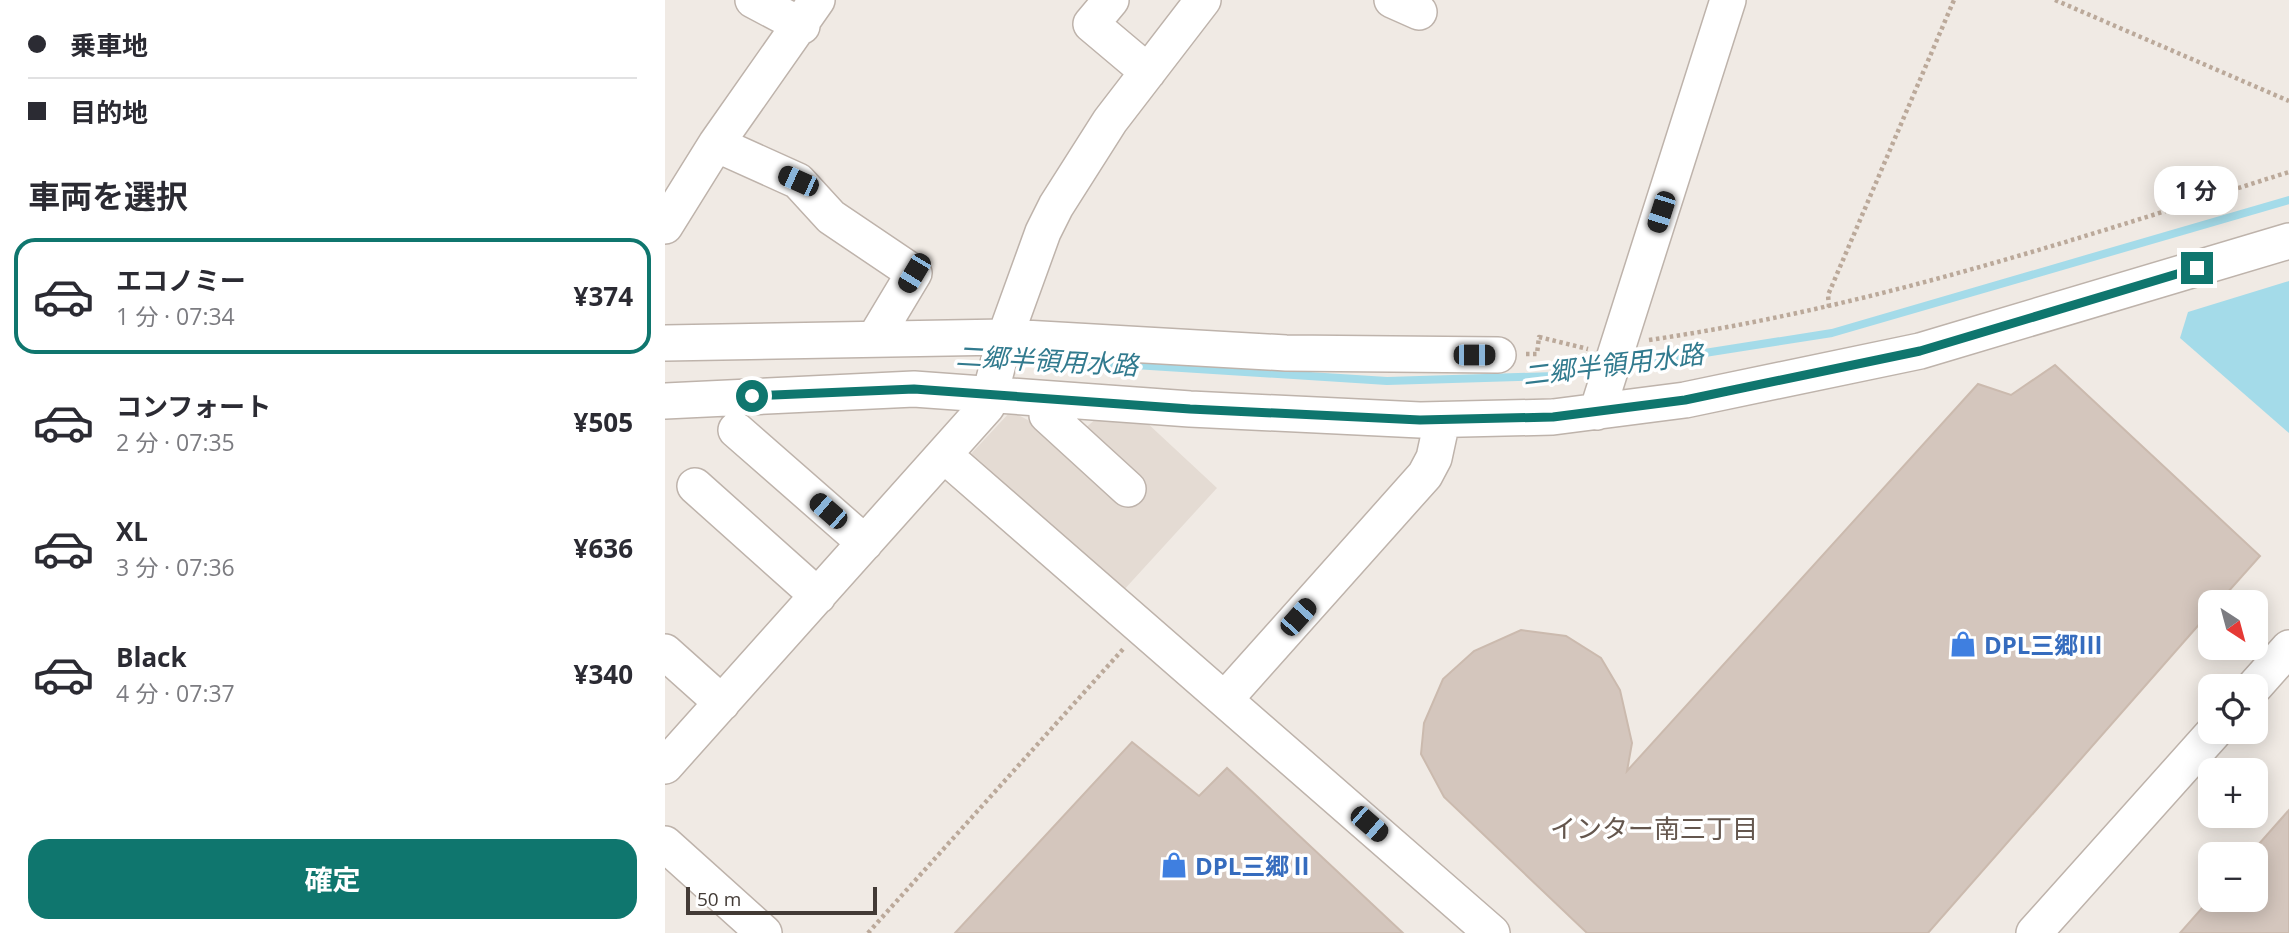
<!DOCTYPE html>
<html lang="ja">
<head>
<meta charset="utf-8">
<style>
	body { margin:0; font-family:"Open Sans","Noto Sans JP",sans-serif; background:#f7f7f7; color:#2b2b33; height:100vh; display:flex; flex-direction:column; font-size:26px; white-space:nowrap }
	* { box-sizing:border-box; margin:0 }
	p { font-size:23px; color:#7c7c81 }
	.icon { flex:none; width:38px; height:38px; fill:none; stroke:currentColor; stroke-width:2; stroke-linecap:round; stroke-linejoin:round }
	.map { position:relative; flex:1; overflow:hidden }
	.panel { display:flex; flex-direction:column; background:#fff; width:665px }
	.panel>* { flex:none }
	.top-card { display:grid; align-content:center; height:154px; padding:0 28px; background:#fff }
	.needle { width:46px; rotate:144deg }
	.tools { position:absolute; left:1533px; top:590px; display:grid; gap:14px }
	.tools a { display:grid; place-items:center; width:70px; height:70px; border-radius:14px; background:#fff; box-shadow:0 4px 18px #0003; font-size:35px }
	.scale { position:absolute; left:21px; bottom:18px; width:191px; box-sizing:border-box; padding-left:7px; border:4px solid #423a35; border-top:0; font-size:19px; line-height:24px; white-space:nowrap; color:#423a35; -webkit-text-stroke:5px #fff; paint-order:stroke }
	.end { position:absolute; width:32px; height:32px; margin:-16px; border:9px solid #0f766e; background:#fff; box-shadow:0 0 0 4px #fff }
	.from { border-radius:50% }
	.bubble { position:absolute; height:49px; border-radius:21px; background:#fff; box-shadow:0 4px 18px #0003; font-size:23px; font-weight:700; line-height:49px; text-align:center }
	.car { position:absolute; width:21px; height:42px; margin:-21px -10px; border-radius:9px; box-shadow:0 0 5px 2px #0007; background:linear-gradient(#222 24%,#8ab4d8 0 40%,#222 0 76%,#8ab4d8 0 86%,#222 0) }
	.top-card b { display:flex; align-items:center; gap:24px; height:66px; font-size:26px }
	.top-card b+b { border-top:2px solid #e1e1e2 }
	.top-card i { width:18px; height:18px; background:#2b2b33 }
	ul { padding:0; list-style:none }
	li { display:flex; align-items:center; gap:21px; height:116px; margin:0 14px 10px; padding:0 14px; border:4px solid transparent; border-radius:21px }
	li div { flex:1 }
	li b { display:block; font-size:26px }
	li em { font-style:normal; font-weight:700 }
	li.current { border-color:#0f766e }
	li>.icon { width:63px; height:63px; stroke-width:1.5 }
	h2 { padding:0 28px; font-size:32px; line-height:84px }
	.action { display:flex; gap:14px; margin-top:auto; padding:14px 28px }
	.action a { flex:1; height:80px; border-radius:21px; background:#0f766e; color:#fff; font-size:28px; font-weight:700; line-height:80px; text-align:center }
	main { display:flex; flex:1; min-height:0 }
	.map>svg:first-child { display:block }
	.residential { fill:#e4dbd3 }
	.water { fill:#a4dbe9 }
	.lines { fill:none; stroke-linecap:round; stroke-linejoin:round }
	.stream { stroke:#a4dbe9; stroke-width:8 }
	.building { fill:#d4c6bd; stroke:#cbbaae; stroke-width:2 }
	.minor-casing { stroke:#beb3ab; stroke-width:38 }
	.path { stroke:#bba99a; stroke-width:4.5; stroke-dasharray:3.5 3.5; stroke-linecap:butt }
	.minor { stroke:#fff; stroke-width:35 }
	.route { stroke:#0f766e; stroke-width:9 }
	.labels { text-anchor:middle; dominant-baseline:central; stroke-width:7; stroke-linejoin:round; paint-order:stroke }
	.shop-label { font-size:24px; font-weight:bold; fill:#366cbe; stroke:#fff; text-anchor:start }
	.water-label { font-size:26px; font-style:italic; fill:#317a8e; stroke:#fff }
	.neighbourhood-label { font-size:26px; fill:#64564d; stroke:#fff }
</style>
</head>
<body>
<main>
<section class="panel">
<div class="top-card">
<b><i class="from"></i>乗車地</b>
<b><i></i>目的地</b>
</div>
<h2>車両を選択</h2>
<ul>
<li class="current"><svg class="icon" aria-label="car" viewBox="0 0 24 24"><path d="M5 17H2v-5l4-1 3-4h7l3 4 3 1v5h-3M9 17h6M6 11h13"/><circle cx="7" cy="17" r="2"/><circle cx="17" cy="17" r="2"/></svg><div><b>エコノミー</b><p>1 分 · 07:34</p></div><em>¥374</em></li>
<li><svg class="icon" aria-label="car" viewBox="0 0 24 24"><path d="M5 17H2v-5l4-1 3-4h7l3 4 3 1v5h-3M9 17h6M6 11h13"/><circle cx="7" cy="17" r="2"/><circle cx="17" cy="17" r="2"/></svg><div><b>コンフォート</b><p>2 分 · 07:35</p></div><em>¥505</em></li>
<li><svg class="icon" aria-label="car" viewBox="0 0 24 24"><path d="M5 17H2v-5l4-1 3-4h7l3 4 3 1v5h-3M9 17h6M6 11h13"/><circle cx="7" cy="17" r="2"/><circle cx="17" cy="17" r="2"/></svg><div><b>XL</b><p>3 分 · 07:36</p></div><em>¥636</em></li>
<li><svg class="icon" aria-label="car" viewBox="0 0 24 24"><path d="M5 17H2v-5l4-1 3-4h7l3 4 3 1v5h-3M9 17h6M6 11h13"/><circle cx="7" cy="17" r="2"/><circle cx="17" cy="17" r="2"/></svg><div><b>Black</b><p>4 分 · 07:37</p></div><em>¥340</em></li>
</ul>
<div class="action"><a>確定</a></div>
</section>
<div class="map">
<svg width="1624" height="933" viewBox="0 0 1624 933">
	<rect width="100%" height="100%" fill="#f0eae4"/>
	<!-- residential -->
	<path class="residential" d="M346 411 404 442 432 418 480 421 552 488 457 592 304 456Z"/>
	<!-- water -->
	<path class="water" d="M1624 281V433L1515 338 1523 312Z"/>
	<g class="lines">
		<!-- stream -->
		<path class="stream" d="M342 357 722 381 890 376 937 369
			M957 366 1167 333 1624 200"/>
	</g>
	<!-- building -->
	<path class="building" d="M1390 365 1595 556 1554 602H1545V612L1263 933H922L779 797 756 754 759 723 778 679 809 651 856 630 901 636 936 658 955 690 967 743 962 771 1313 384 1346 395Z
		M467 742 534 796 562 768 738 933H290Z
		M1624 810V933H1515L1545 899 1591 900V854H1585Z"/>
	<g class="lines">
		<!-- minor casing -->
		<g class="minor-casing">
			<path id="minor" d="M88 0 137 26
				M446 0 426 24 483 72
				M727 0 754 12
				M51 144 133 181 166 217 249 273 210 338
				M0 226 51 144 152 0
				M0 343 340 337 621 353 833 355
				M383 400 382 415 463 489
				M0 401 249 389 525 409 755 420 888 417 1020 400 1255 351 1624 241
				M932 412 1063 0
				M71 430 200 543
				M279 455 827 933
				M30 486 153 596
				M0 652 57 703
				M1590 686 1624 648
				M561 698 760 475 769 458 777 421
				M0 766 322 406 340 337 378 232 391 206 445 121 538 0
				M0 844 99 933
				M1369 933 1549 732"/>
		</g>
		<!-- path -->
		<path class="path" d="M1390 0 1624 101
			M1164 307 1163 295 1289 0
			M984 340C1204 308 1412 239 1624 172
			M861 354H872L874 337 923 349
			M203 933 459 648"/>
		<!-- minor -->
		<use href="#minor" class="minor"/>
	</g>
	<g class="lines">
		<!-- route -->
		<path class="route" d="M87 396 249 389 525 409 755 420 888 417 1020 400 1255 351 1532 268"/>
	</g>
	<!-- icons -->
	<defs>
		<g id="shop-bare" transform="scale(2.1)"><path d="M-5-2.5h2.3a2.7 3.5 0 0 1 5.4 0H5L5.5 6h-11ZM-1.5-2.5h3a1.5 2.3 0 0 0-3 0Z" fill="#3f7fe0" stroke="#fff" stroke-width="2.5" paint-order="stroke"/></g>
	</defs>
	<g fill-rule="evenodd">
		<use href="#shop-bare" x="1298" y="644"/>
		<use href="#shop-bare" x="509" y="865"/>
	</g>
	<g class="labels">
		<!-- shop labels -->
		<g class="shop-label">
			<text x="1319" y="644">DPL三郷Ⅲ</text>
			<text x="530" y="865">DPL三郷Ⅱ</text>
		</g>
		<!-- water labels -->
		<g class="water-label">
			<text transform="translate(382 360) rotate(3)">二郷半領用水路</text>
			<text transform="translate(948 364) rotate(-7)">二郷半領用水路</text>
		</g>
		<!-- neighbourhood labels -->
		<g class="neighbourhood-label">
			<text x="989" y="828">インター南三丁目</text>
		</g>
	</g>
</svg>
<div class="tools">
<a><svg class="needle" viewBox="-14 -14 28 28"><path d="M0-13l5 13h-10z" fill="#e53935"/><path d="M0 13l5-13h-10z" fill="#7c7c81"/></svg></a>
<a><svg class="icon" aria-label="locate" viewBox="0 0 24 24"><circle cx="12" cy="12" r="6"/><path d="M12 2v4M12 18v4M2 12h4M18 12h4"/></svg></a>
<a>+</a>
<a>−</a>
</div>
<div class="scale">50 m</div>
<i class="end from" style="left:87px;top:396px"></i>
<i class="end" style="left:1532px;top:268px"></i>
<div class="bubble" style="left:1489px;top:166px;width:84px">1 分</div>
<i class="car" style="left:133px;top:181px;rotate:294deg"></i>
<i class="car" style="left:996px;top:212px;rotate:198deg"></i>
<i class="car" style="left:249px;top:273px;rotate:211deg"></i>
<i class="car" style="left:809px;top:355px;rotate:90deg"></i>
<i class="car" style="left:163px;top:511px;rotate:311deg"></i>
<i class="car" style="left:633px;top:617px;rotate:42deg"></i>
<i class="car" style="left:704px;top:824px;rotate:131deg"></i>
</div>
</main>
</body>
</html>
